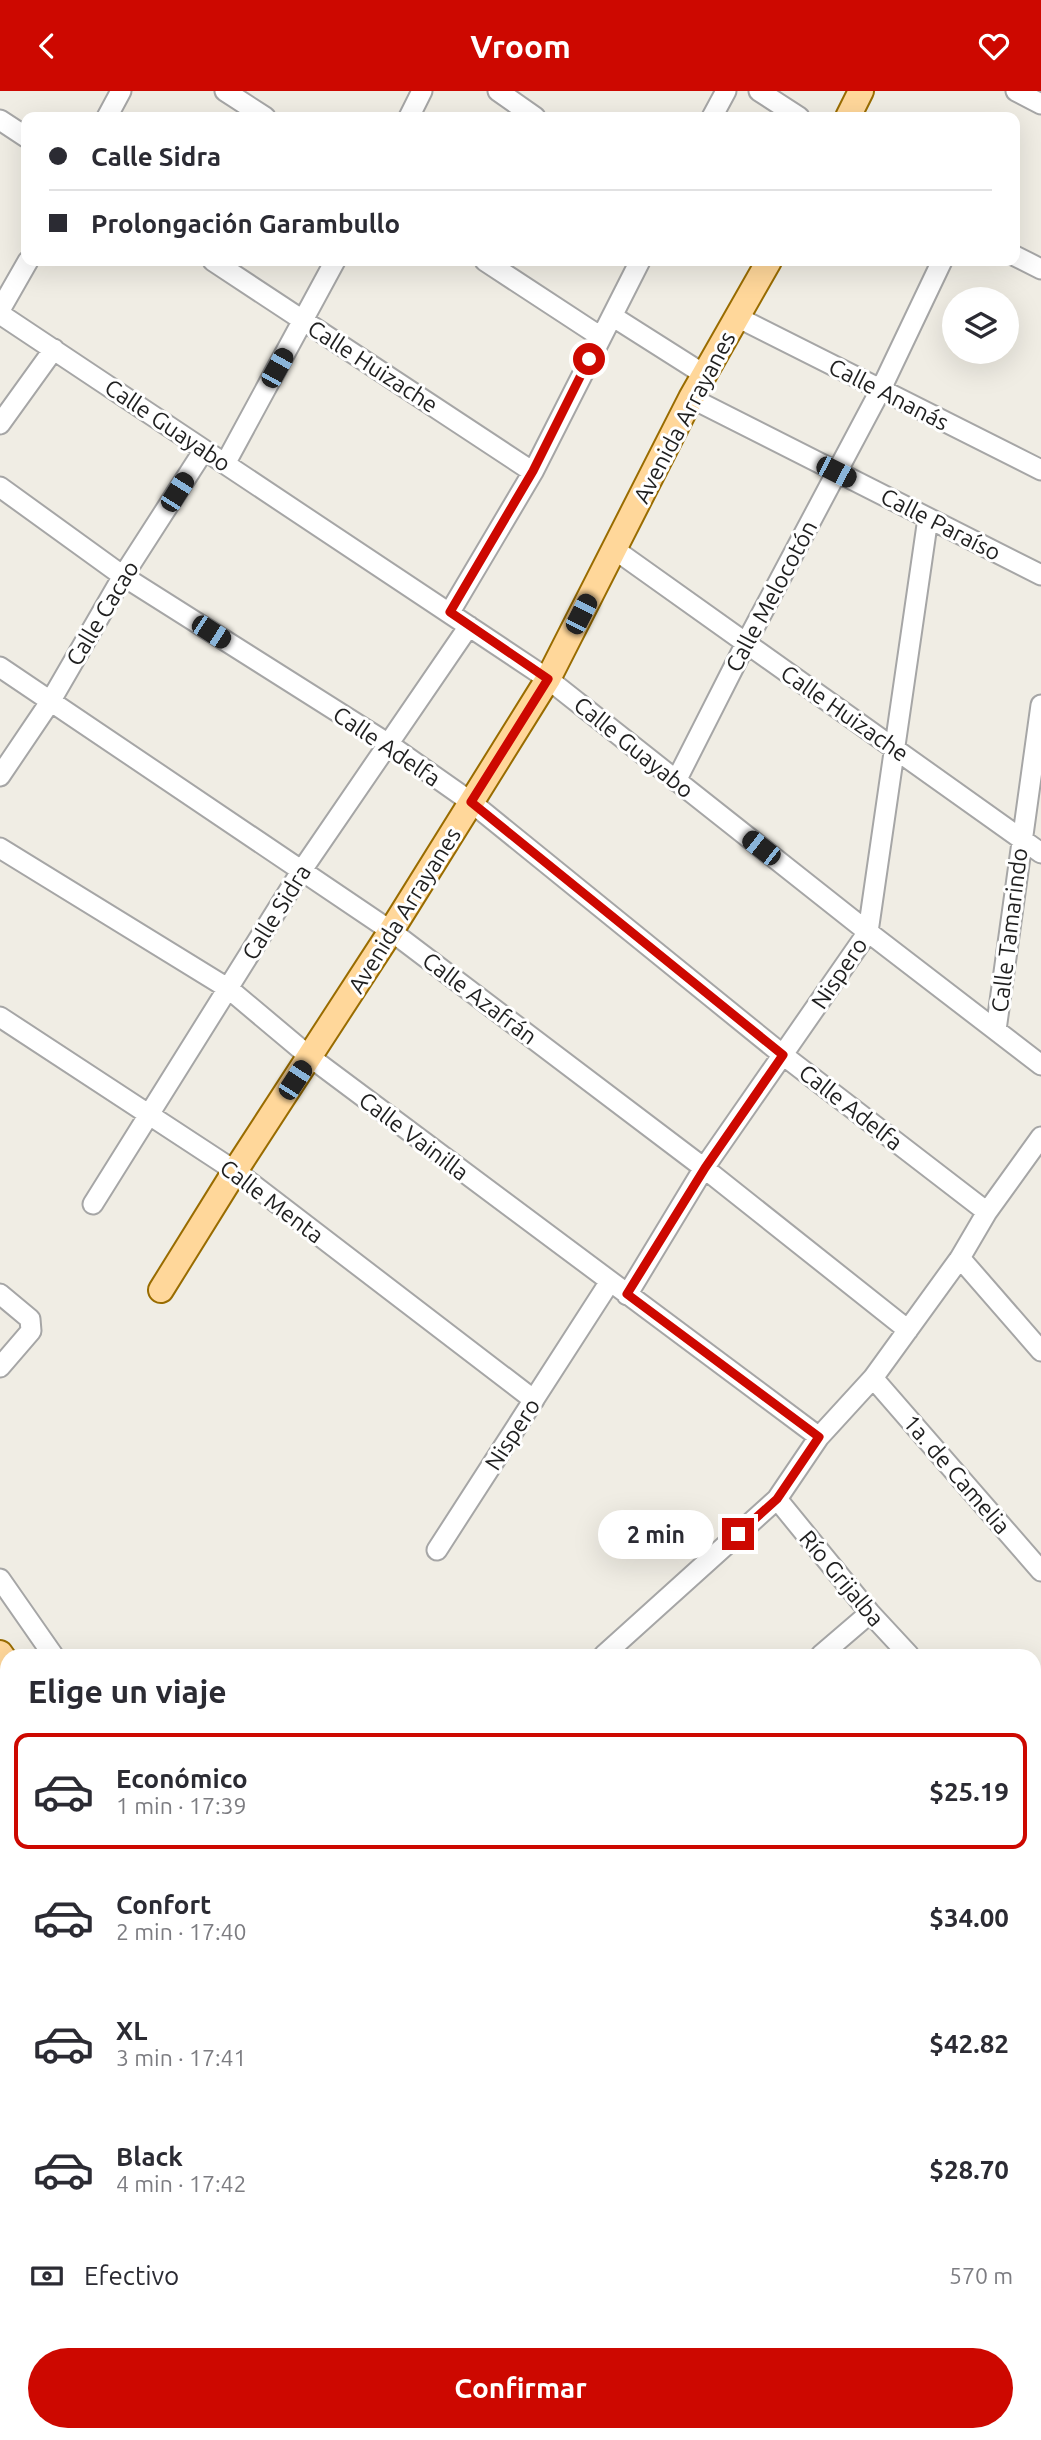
<!DOCTYPE html>
<html lang="es">
<head>
<meta charset="utf-8">
<style>
	body { margin:0; font-family:Ubuntu,sans-serif; background:#f7f7f7; color:#2b2b33; height:100vh; display:flex; flex-direction:column; font-size:26px; white-space:nowrap }
	* { box-sizing:border-box; margin:0 }
	p { font-size:23px; color:#7c7c81 }
	.icon { flex:none; width:38px; height:38px; fill:none; stroke:currentColor; stroke-width:2; stroke-linecap:round; stroke-linejoin:round }
	.map { position:relative; flex:1; overflow:hidden }
	.side { position:absolute; left:0px; top:1558px; width:1041px; height:793px; display:flex; flex-direction:column; background:#fff; border-radius:21px 21px 0 0; box-shadow:0 7px 28px #0002 }
	.side>* { flex:none }
	.banner { position:absolute; left:21px; top:21px; width:999px; height:154px; border-radius:14px; box-shadow:0 7px 28px #0002; display:grid; align-content:center; height:154px; padding:0 28px; background:#fff }
	.controls { position:absolute; left:942px; top:196px; display:grid; gap:14px }
	.controls a { display:grid; place-items:center; width:77px; height:77px; border-radius:50%; background:#fff; box-shadow:0 7px 28px #0002; font-size:35px }
	.end { position:absolute; width:32px; height:32px; margin:-16px; border:9px solid #cd0800; background:#fff; box-shadow:0 0 0 4px #fff }
	.from { border-radius:50% }
	.bubble { position:absolute; height:49px; border-radius:24px; background:#fff; box-shadow:0 7px 28px #0002; font-size:23px; font-weight:600; line-height:49px; text-align:center }
	.car { position:absolute; width:21px; height:42px; margin:-21px -10px; border-radius:9px; box-shadow:0 0 5px 2px #0007; background:linear-gradient(#222 24%,#8ab4d8 0 40%,#222 0 76%,#8ab4d8 0 86%,#222 0) }
	.banner b { display:flex; align-items:center; gap:24px; height:66px; font-size:26px }
	.banner b+b { border-top:2px solid #e1e1e2 }
	.banner i { width:18px; height:18px; background:#2b2b33 }
	ul { padding:0; list-style:none }
	li { display:flex; align-items:center; gap:21px; height:116px; margin:0 14px 10px; padding:0 14px; border:4px solid transparent; border-radius:14px }
	li div { flex:1 }
	li b { display:block; font-size:26px }
	li em { font-style:normal; font-weight:600 }
	li.active { border-color:#cd0800 }
	li>.icon { width:63px; height:63px; stroke-width:1.5 }
	h2 { padding:0 28px; font-size:32px; line-height:84px }
	.pay { display:flex; align-items:center; gap:18px; height:77px; padding:0 28px; font-size:26px }
	.pay p { margin-inline-start:auto }
	.primary-button { display:flex; gap:14px; margin-top:auto; padding:14px 28px }
	.primary-button a { flex:1; height:80px; border-radius:42px; background:#cd0800; color:#fff; font-size:28px; font-weight:600; line-height:80px; text-align:center }
	header { display:flex; justify-content:space-between; align-items:center; height:91px; padding:0 28px; background:#cd0800; color:#fff; font-size:32px; font-weight:600 }
	.map>svg:first-child { display:block }
	.lines { fill:none; stroke-linecap:round; stroke-linejoin:round }
	.minor-casing { stroke:#a6a6a6; stroke-width:23 }
	.major-casing { stroke:#996c00; stroke-width:28 }
	.path { stroke:#ff7c66; stroke-width:3.5; stroke-dasharray:3.5 3.5; stroke-linecap:butt }
	.minor { stroke:#fff; stroke-width:19 }
	.major { stroke:#ffd79a; stroke-width:24 }
	.route { stroke:#cd0800; stroke-width:9 }
	.labels { text-anchor:middle; dominant-baseline:central; stroke-width:6; stroke-linejoin:round; paint-order:stroke }
	.street-label { font-size:23px; fill:#1f1f1f; stroke:#fff }
</style>
</head>
<body>
<header><svg class="icon" aria-label="back" viewBox="0 0 24 24"><path d="M15 5l-7 7 7 7"/></svg>Vroom<svg class="icon" aria-label="heart" viewBox="0 0 24 24"><path d="M12 20l-8-8c-3-5 5-10 8-4 3-6 11-1 8 4z"/></svg></header>
<div class="map">
<svg width="1041" height="2349" viewBox="0 0 1041 2349">
	<rect width="100%" height="100%" fill="#f0ede4"/>
	<g class="lines">
		<!-- minor casing -->
		<g class="minor-casing">
			<path id="minor" d="M225 0 265 26
				M498 0 535 26
				M759 0 799 26
				M1016 0 1041 13
				M107 26 121 0
				M409 26 422 0
				M712 26 726 0
				M0 29 26 46
				M1015 165 1041 178
				M213 170 533 381
				M485 170 601 246
				M0 219 28 170
				M0 223 548 588 868 841 1041 974
				M612 225 705 284
				M737 226 1041 379
				M691 307 1041 484
				M0 333 54 258
				M225 373 335 170
				M0 396 123 485 387 652 471 711 783 964 987 1121
				M614 458 1041 762
				M450 521 533 381 640 170
				M0 576 391 840 704 1077 908 1239
				M0 685 50 611 123 485 204 359
				M676 690 746 552 881 298 942 170
				M0 757 229 898 310 966 819 1346
				M0 926 235 1080 534 1309
				M996 939 1041 614
				M93 1113 302 779 469 535
				M960 1167 1041 1260
				M0 1203 30 1228 31 1240 0 1276
				M627 1204 704 1077 868 841 928 427
				M873 1287 1041 1480
				M777 1408 870 1522 909 1564
				M437 1459 609 1192
				M0 1488 53 1564
				M604 1564 777 1408 819 1346 873 1287 960 1167 987 1121 1041 1046
				M821 1564 870 1522
				M1034 1704 1041 1711
				M0 1769 7 1794
				M1034 1864 1041 1871
				M1034 1922 1041 1915
				M0 2020 7 1991
				M1034 2081 1041 2074
				M1034 2237 1041 2230
				M228 2343 234 2349
				M383 2343 389 2349
				M549 2343 555 2349
				M719 2343 725 2349
				M753 2343 755 2349
				M914 2343 920 2349
				M74 2349 76 2343
				M610 2349 615 2343"/>
		</g>
		<!-- major casing -->
		<g class="major-casing">
			<path id="major" d="M848 26 861 0
				M161 1199 235 1080 391 840 548 588 691 307 769 170
				M0 1562 7 1572
				M0 1645 7 1665
				M1034 1664 1041 1655
				M0 2209 7 2163
				M15 2349V2343
				M37 2349 38 2343
				M308 2349 314 2343"/>
		</g>
		<!-- path -->
		<path class="path" d="M1 1685 7 1704
			M3 1975 7 1960"/>
		<!-- minor -->
		<use href="#minor" class="minor"/>
		<!-- major -->
		<use href="#major" class="major"/>
	</g>
	<g class="lines">
		<!-- route -->
		<path class="route" d="M589 268 533 380 450 521 548 588 471 711 783 964 705 1077 627 1203 819 1346 777 1408 738 1443"/>
	</g>
	<g class="labels">
		<!-- street labels -->
		<g class="street-label">
			<text transform="translate(373 275) rotate(33)">Calle Huizache</text>
			<text transform="translate(889 303) rotate(27)">Calle Ananás</text>
			<text transform="translate(684 326) rotate(-62)">Avenida Arrayanes</text>
			<text transform="translate(168 334) rotate(34)">Calle Guayabo</text>
			<text transform="translate(941 433) rotate(27)">Calle Paraíso</text>
			<text transform="translate(771 505) rotate(-62)">Calle Melocotón</text>
			<text transform="translate(102 522) rotate(-59)">Calle Cacao</text>
			<text transform="translate(845 622) rotate(35)">Calle Huizache</text>
			<text transform="translate(387 655) rotate(34)">Calle Adelfa</text>
			<text transform="translate(634 656) rotate(39)">Calle Guayabo</text>
			<text transform="translate(404 819) rotate(-58)">Avenida Arrayanes</text>
			<text transform="translate(276 821) rotate(-58)">Calle Sidra</text>
			<text transform="translate(1009 839) rotate(-83)">Calle Tamarindo</text>
			<text transform="translate(839 882) rotate(-56)">Nispero</text>
			<text transform="translate(480 907) rotate(37)">Calle Azafrán</text>
			<text transform="translate(851 1016) rotate(38)">Calle Adelfa</text>
			<text transform="translate(414 1045) rotate(37)">Calle Vainilla</text>
			<text transform="translate(272 1110) rotate(37)">Calle Menta</text>
			<text transform="translate(512 1343) rotate(-57)">Nispero</text>
			<text transform="translate(957 1383) rotate(49)">1a. de Camelia</text>
			<text transform="translate(842 1487) rotate(50)">Río Grijalba</text>
		</g>
	</g>
</svg>
<div class="controls">
<a><svg class="icon" aria-label="layers" viewBox="0 0 24 24"><path d="M12 4l9 5-9 5-9-5zM3 14l9 5 9-5"/></svg></a>
</div>
<i class="end from" style="left:589px;top:268px"></i>
<i class="end" style="left:738px;top:1443px"></i>
<div class="bubble" style="left:598px;top:1419px;width:116px">2 min</div>
<i class="car" style="left:277px;top:277px;rotate:29deg"></i>
<i class="car" style="left:836px;top:381px;rotate:117deg"></i>
<i class="car" style="left:177px;top:401px;rotate:32deg"></i>
<i class="car" style="left:581px;top:523px;rotate:27deg"></i>
<i class="car" style="left:211px;top:541px;rotate:123deg"></i>
<i class="car" style="left:761px;top:757px;rotate:308deg"></i>
<i class="car" style="left:295px;top:989px;rotate:33deg"></i>
<div class="banner">
<b><i class="from"></i>Calle Sidra</b>
<b><i></i>Prolongación Garambullo</b>
</div>
<section class="side">
<h2>Elige un viaje</h2>
<ul>
<li class="active"><svg class="icon" aria-label="car" viewBox="0 0 24 24"><path d="M5 17H2v-5l4-1 3-4h7l3 4 3 1v5h-3M9 17h6M6 11h13"/><circle cx="7" cy="17" r="2"/><circle cx="17" cy="17" r="2"/></svg><div><b>Económico</b><p>1 min · 17:39</p></div><em>$25.19</em></li>
<li><svg class="icon" aria-label="car" viewBox="0 0 24 24"><path d="M5 17H2v-5l4-1 3-4h7l3 4 3 1v5h-3M9 17h6M6 11h13"/><circle cx="7" cy="17" r="2"/><circle cx="17" cy="17" r="2"/></svg><div><b>Confort</b><p>2 min · 17:40</p></div><em>$34.00</em></li>
<li><svg class="icon" aria-label="car" viewBox="0 0 24 24"><path d="M5 17H2v-5l4-1 3-4h7l3 4 3 1v5h-3M9 17h6M6 11h13"/><circle cx="7" cy="17" r="2"/><circle cx="17" cy="17" r="2"/></svg><div><b>XL</b><p>3 min · 17:41</p></div><em>$42.82</em></li>
<li><svg class="icon" aria-label="car" viewBox="0 0 24 24"><path d="M5 17H2v-5l4-1 3-4h7l3 4 3 1v5h-3M9 17h6M6 11h13"/><circle cx="7" cy="17" r="2"/><circle cx="17" cy="17" r="2"/></svg><div><b>Black</b><p>4 min · 17:42</p></div><em>$28.70</em></li>
</ul>
<div class="pay"><svg class="icon" aria-label="cash" viewBox="0 0 24 24"><path d="M3 7h18v10H3z"/><circle cx="12" cy="12" r="2"/></svg>Efectivo<p>570 m</p></div>
<div class="primary-button"><a>Confirmar</a></div>
</section>
</div>
</body>
</html>
